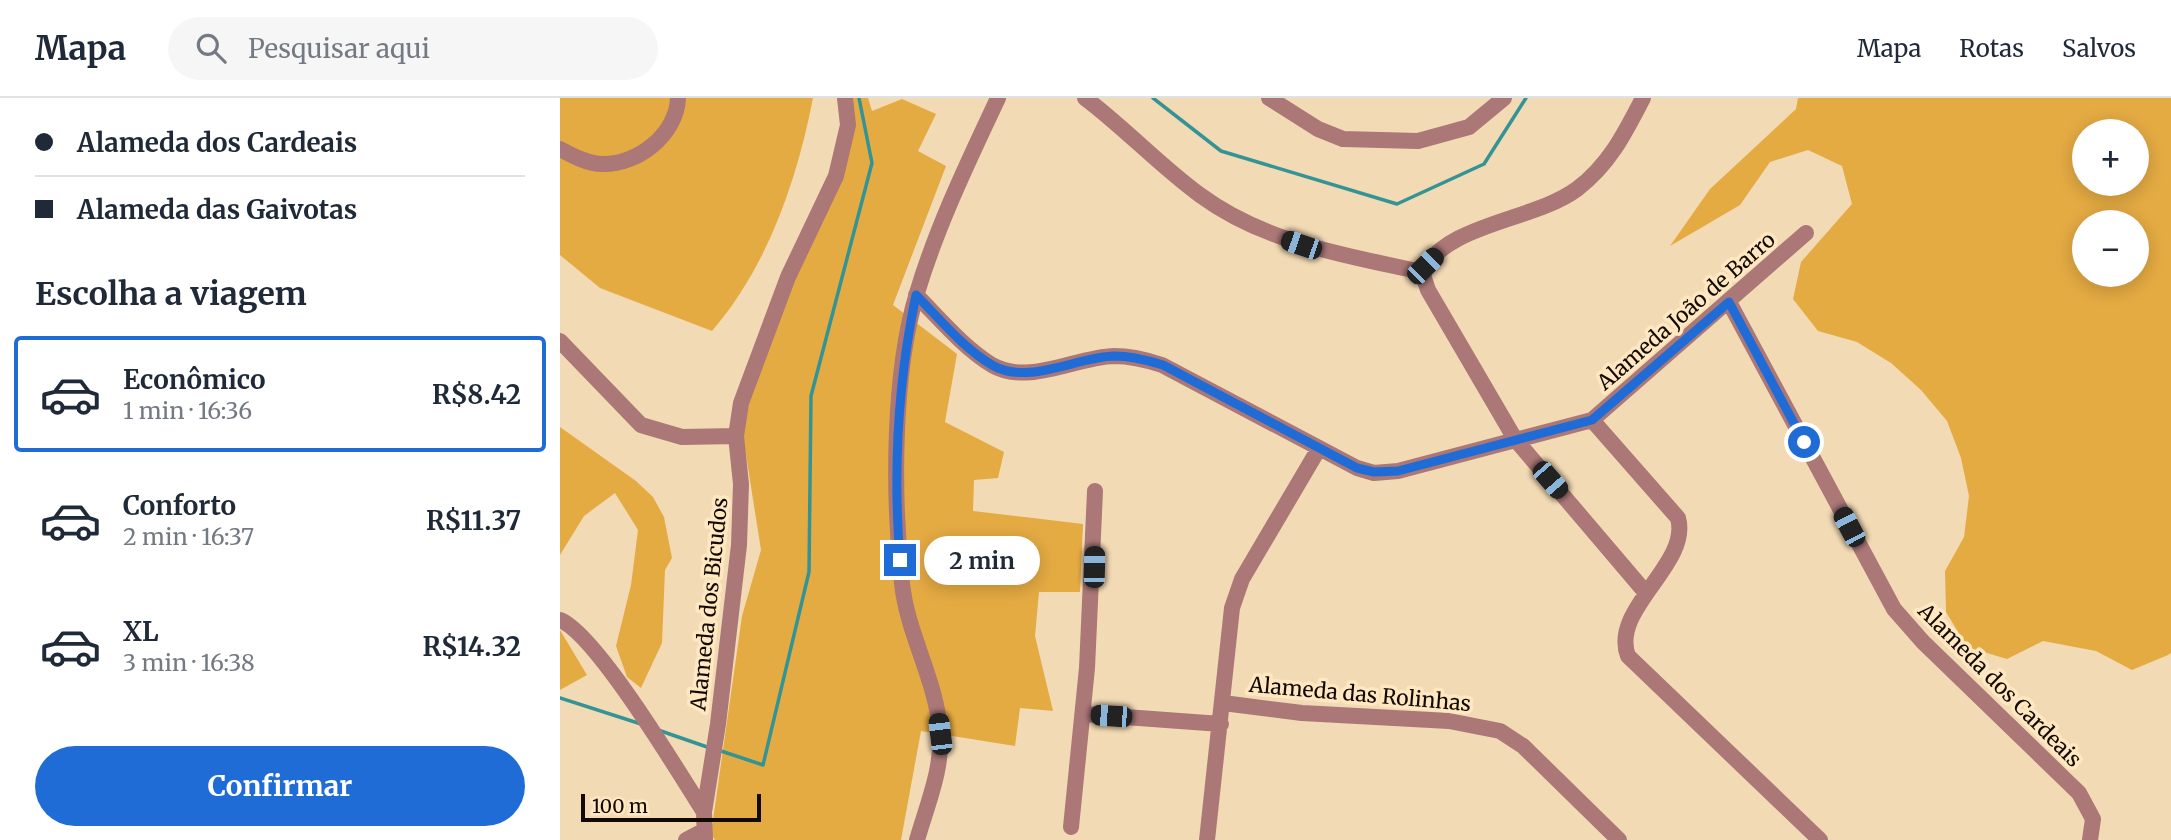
<!DOCTYPE html>
<html lang="pt">
<head>
<meta charset="utf-8">
<style>
	body { margin:0; font-family:Merriweather,serif; background:#f6f6f7; color:#1f2937; height:100vh; display:flex; flex-direction:column; font-size:26px; white-space:nowrap }
	* { box-sizing:border-box; margin:0 }
	p { font-size:23px; color:#747a83 }
	.icon { flex:none; width:38px; height:38px; fill:none; stroke:currentColor; stroke-width:2; stroke-linecap:round; stroke-linejoin:round }
	.map { position:relative; flex:1; overflow:hidden }
	.sheet { display:flex; flex-direction:column; background:#fff; width:560px }
	.sheet>* { flex:none }
	.guide { display:grid; align-content:center; height:154px; padding:0 35px; background:#fff }
	.tools { position:absolute; left:1512px; top:21px; display:grid; gap:14px }
	.tools a { display:grid; place-items:center; width:77px; height:77px; border-radius:50%; background:#fff; box-shadow:0 4px 18px #0003; font-size:35px }
	.scale { position:absolute; left:21px; bottom:18px; width:180px; box-sizing:border-box; padding-left:7px; border:4px solid #120a01; border-top:0; font-size:19px; line-height:24px; white-space:nowrap; color:#120a01; -webkit-text-stroke:5px #ffe7c2; paint-order:stroke }
	.end { position:absolute; width:32px; height:32px; margin:-16px; border:9px solid #206cd7; background:#fff; box-shadow:0 0 0 4px #fff }
	.from { border-radius:50% }
	.bubble { position:absolute; height:49px; border-radius:24px; background:#fff; box-shadow:0 4px 18px #0003; font-size:23px; font-weight:700; line-height:49px; text-align:center }
	.car { position:absolute; width:21px; height:42px; margin:-21px -10px; border-radius:9px; box-shadow:0 0 5px 2px #0007; background:linear-gradient(#222 24%,#8ab4d8 0 40%,#222 0 76%,#8ab4d8 0 86%,#222 0) }
	.guide b { display:flex; align-items:center; gap:24px; height:66px; font-size:26px }
	.guide b+b { border-top:2px solid #e0e1e3 }
	.guide i { width:18px; height:18px; background:#1f2937 }
	ul { padding:0; list-style:none }
	li { display:flex; align-items:center; gap:21px; height:116px; margin:0 14px 10px; padding:0 21px; border:4px solid transparent; border-radius:7px }
	li div { flex:1 }
	li b { display:block; font-size:26px }
	li em { font-style:normal; font-weight:700 }
	li.on { border-color:#206cd7 }
	li>.icon { width:63px; height:63px; stroke-width:1.5 }
	h2 { padding:0 35px; font-size:32px; line-height:84px }
	.button { display:flex; gap:14px; margin-top:auto; padding:14px 35px }
	.button a { flex:1; height:80px; border-radius:42px; background:#206cd7; color:#fff; font-size:28px; font-weight:700; line-height:80px; text-align:center }
	header { display:flex; align-items:center; gap:42px; box-sizing:border-box; height:98px; padding:0 35px; background:#fff; border-bottom:2px solid #e0e1e3 }
	header strong { font-size:33px }
	nav { display:flex; gap:38px; margin-inline-start:auto; font-size:24px }
	.search { width:490px; height:63px; background:#f6f6f7; display:flex; align-items:center; gap:18px; box-sizing:border-box; padding:0 24px; border-radius:38px; color:#747a83; font-size:26px }
	main { display:flex; flex:1; min-height:0 }
	.map>svg:first-child { display:block }
	.green { fill:#e5ab43; fill-rule:evenodd }
	.lines { fill:none; stroke-linecap:round; stroke-linejoin:round }
	.stream { stroke:#349495; stroke-width:3.5 }
	.minor { stroke:#ab7777; stroke-width:16 }
	.route { stroke:#206cd7; stroke-width:9 }
	.labels { text-anchor:middle; dominant-baseline:central; stroke-width:7; stroke-linejoin:round; paint-order:stroke }
	.street-label { font-size:21px; fill:#120a01; stroke:#ffe7c2 }
</style>
</head>
<body>
<header>
<strong>Mapa</strong>
<div class="search"><svg class="icon" aria-label="search" viewBox="0 0 24 24"><circle cx="10" cy="10" r="6"/><path d="M15 15l6 6"/></svg>Pesquisar aqui</div>
<nav><a>Mapa</a><a>Rotas</a><a>Salvos</a></nav>
</header>
<main>
<section class="sheet">
<div class="guide">
<b><i class="from"></i>Alameda dos Cardeais</b>
<b><i></i>Alameda das Gaivotas</b>
</div>
<h2>Escolha a viagem</h2>
<ul>
<li class="on"><svg class="icon" aria-label="car" viewBox="0 0 24 24"><path d="M5 17H2v-5l4-1 3-4h7l3 4 3 1v5h-3M9 17h6M6 11h13"/><circle cx="7" cy="17" r="2"/><circle cx="17" cy="17" r="2"/></svg><div><b>Econômico</b><p>1 min · 16:36</p></div><em>R$8.42</em></li>
<li><svg class="icon" aria-label="car" viewBox="0 0 24 24"><path d="M5 17H2v-5l4-1 3-4h7l3 4 3 1v5h-3M9 17h6M6 11h13"/><circle cx="7" cy="17" r="2"/><circle cx="17" cy="17" r="2"/></svg><div><b>Conforto</b><p>2 min · 16:37</p></div><em>R$11.37</em></li>
<li><svg class="icon" aria-label="car" viewBox="0 0 24 24"><path d="M5 17H2v-5l4-1 3-4h7l3 4 3 1v5h-3M9 17h6M6 11h13"/><circle cx="7" cy="17" r="2"/><circle cx="17" cy="17" r="2"/></svg><div><b>XL</b><p>3 min · 16:38</p></div><em>R$14.32</em></li>
</ul>
<div class="button"><a>Confirmar</a></div>
</section>
<div class="map">
<svg width="1611" height="742" viewBox="0 0 1611 742">
	<rect width="100%" height="100%" fill="#f2dab5"/>
	<!-- green -->
	<path class="green" d="M0 0H253C237 82 208 168 152 233L40 190 0 157Z
		M288 0H308L312 13 342 1 376 16 358 53 386 68 333 207 397 256 385 324 444 354 438 380 414 382 413 413 523 426 520 494H479L475 538 493 613 460 610 455 648 361 633 341 742H155L151 736 182 518 201 452 183 338 188 301 237 146 293 39Z
		M1238 0H1611V555L1608 557 1572 572 1536 553 1483 543 1447 561 1407 549 1386 514 1385 473 1404 439 1409 398 1401 360 1387 323 1361 292 1331 265 1297 244 1258 233 1233 201 1241 164 1292 106 1282 68 1248 52 1210 64 1180 107 1110 148 1150 91 1236 11ZM1577 33V86H1524V33ZM1577 124V177H1524V124Z
		M0 329 76 383 93 399 104 419 112 460 105 472 102 545 81 590 67 579 56 548 71 487 78 432 55 395 24 418 0 457Z
		M0 532 27 577 0 592Z"/>
	<g class="lines">
		<!-- stream -->
		<path class="stream" d="M593 0 661 53 837 106 924 66 966 0
			M0 600 81 626
			M98 632 150 650
			M158 652 203 667 249 474 251 298 312 65 299 0"/>
		<!-- minor -->
		<path class="minor" d="M525 0C565 30 600 68 640 97 705 145 785 157 862 174 887 125 974 123 1017 91 1049 67 1065 35 1083 0
			M709 0 758 31 783 41 858 43 909 29 944 0
			M0 51C13 58 26 65 41 66 77 68 117 36 118 0
			M862 174 868 192 955 341 1086 495
			M356 197C380 221 403 249 432 267 468 288 516 259 554 258 571 258 587 262 602 267L797 370 814 375 838 373 1032 322 1246 135
			M1169 204 1334 511 1363 544 1519 695 1533 721 1530 742
			M0 243 81 327 122 339 176 338
			M1032 322 1118 420C1131 466 1050 511 1068 558L1260 742
			M0 522C36 536 119 675 144 714
			M663 605 742 615 889 623 940 633 963 648 1059 742
			M524 616 661 626
			M511 729 527 570 535 393
			M126 742 143 733
			M145 742 144 714 158 626 179 447 181 386 176 338 181 305 228 179 276 78 288 27 285 0
			M357 742C367 707 383 670 380 634 377 583 347 536 342 485 333 400 332 277 357 195 377 128 408 64 438 0
			M647 742 672 510 682 481 758 352"/>
	</g>
	<g class="lines">
		<!-- route -->
		<path class="route" d="M340 462C333 374 338 283 356 197 380 221 403 250 432 267 468 288 516 259 554 258 571 258 587 262 603 267L797 370 814 374 838 373 1032 322 1169 204 1244 344"/>
	</g>
	<g class="labels">
		<!-- street labels -->
		<g class="street-label">
			<text transform="translate(1126 213) rotate(-41)">Alameda João de Barro</text>
			<text transform="translate(149 506) rotate(-84)">Alameda dos Bicudos</text>
			<text transform="translate(1440 587) rotate(45)">Alameda dos Cardeais</text>
			<text transform="translate(800 596) rotate(5)">Alameda das Rolinhas</text>
		</g>
	</g>
</svg>
<div class="tools">
<a>+</a>
<a>−</a>
</div>
<div class="scale">100 m</div>
<i class="end from" style="left:1244px;top:344px"></i>
<i class="end" style="left:340px;top:462px"></i>
<div class="bubble" style="left:364px;top:438px;width:116px">2 min</div>
<i class="car" style="left:741px;top:147px;rotate:289deg"></i>
<i class="car" style="left:865px;top:168px;rotate:45deg"></i>
<i class="car" style="left:990px;top:382px;rotate:139deg"></i>
<i class="car" style="left:1289px;top:429px;rotate:332deg"></i>
<i class="car" style="left:534px;top:469px;rotate:1deg"></i>
<i class="car" style="left:551px;top:618px;rotate:274deg"></i>
<i class="car" style="left:380px;top:636px;rotate:353deg"></i>
</div>
</main>
</body>
</html>
